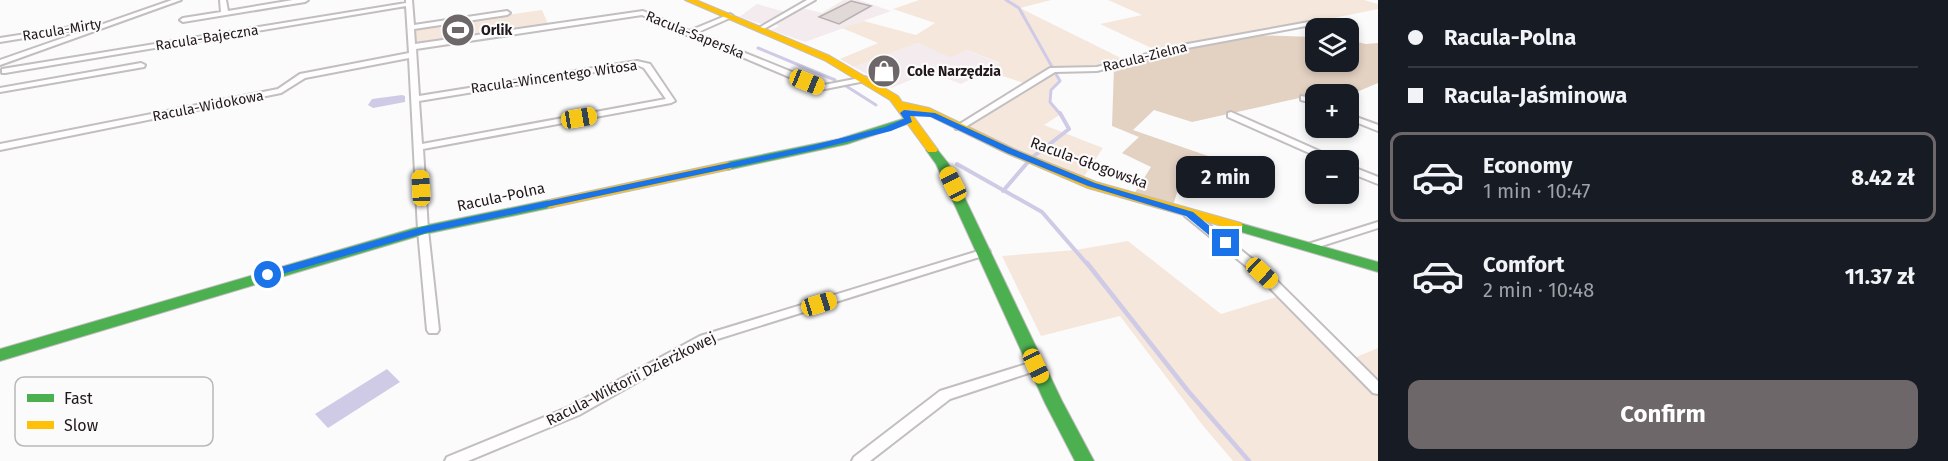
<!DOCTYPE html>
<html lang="en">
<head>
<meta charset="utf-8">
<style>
	body { margin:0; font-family:"Fira Sans",sans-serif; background:#20242c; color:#f1f3f6; height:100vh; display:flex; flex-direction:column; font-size:22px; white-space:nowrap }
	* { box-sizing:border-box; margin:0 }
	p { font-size:20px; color:#9ea1a6 }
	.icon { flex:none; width:33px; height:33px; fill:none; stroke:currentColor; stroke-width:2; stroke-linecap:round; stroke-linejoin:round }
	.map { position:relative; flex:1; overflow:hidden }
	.details { display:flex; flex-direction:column; background:#171b24; width:570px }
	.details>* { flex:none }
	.hud { display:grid; align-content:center; height:132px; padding:0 30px; background:#171b24 }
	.tools { position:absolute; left:1305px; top:18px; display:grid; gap:12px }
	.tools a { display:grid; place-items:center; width:54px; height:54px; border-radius:12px; background:#171b24; box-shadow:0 3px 9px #0003; font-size:30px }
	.end { position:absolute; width:27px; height:27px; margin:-14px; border:8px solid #1a73e8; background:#fff; box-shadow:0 0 0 3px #fff }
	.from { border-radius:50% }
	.bubble { position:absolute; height:42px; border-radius:12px; background:#171b24; box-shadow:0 3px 9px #0003; font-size:20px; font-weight:700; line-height:42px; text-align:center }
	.car { position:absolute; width:18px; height:36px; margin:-18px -9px; border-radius:8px; box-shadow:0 0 4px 2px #0007; background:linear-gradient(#f5c518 24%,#345 0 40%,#f5c518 0 76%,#345 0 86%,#f5c518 0) }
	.hud b { display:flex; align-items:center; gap:21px; height:57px; font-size:22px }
	.hud b+b { border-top:2px solid #363941 }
	.hud i { width:15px; height:15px; background:#f1f3f6 }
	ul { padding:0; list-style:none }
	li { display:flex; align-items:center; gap:18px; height:90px; margin:0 12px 9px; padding:0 18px; border:3px solid transparent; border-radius:12px }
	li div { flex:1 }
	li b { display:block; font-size:22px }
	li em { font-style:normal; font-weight:700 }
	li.active { border-color:#6e6769 }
	li>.icon { width:54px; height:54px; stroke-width:1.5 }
	.primary-button { display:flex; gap:12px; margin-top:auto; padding:12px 30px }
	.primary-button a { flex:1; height:69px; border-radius:12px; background:#6e6769; color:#fff; font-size:24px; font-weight:700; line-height:69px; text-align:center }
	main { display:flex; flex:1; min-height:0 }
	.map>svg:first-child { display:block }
	.built { fill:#f4ebee }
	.green { fill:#f6e7dc }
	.forest { fill:#e3d1c2 }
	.water { fill:#cfcbe6 }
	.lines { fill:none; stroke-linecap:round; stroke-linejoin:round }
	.stream-far2 { stroke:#cfcbe6; stroke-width:3 }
	.stream-far1 { stroke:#cfcbe6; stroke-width:4 }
	.stream { stroke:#cfcbe6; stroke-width:4.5 }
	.building { fill:#e0d9d8; stroke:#b7b1b0; stroke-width:1.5 }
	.street-casing { stroke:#c3bec0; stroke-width:4 }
	.fast-casing { stroke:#c3bec0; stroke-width:2 }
	.slow-casing { stroke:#c3bec0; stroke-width:2 }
	.street { fill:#fefefe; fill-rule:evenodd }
	.fast { fill:#4caf50; fill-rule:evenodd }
	.slow { fill:#ffc107; fill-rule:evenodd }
	.route { fill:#1a73e8 }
	.labels { text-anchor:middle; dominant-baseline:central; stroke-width:4.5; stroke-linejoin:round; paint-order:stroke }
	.far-street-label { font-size:14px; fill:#22171b; stroke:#fbfbfb }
	.far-poi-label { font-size:14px; font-weight:bold; fill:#22171b; stroke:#fbfbfb; text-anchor:start }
	.street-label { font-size:15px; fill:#22171b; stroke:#fbfbfb }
	.key { fill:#fbfbfb; stroke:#bab7b8; stroke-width:1.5 }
	.key-label { font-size:16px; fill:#22171b }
</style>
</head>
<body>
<main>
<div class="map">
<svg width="1378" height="461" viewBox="0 0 1378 461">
	<rect width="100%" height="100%" fill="#fbfbfb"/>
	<!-- built -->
	<path class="built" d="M843 0H859L891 11 805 42 771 30 779 26 773 23 802 8 822 13Z
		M757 4 786 12 762 24 739 17Z
		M918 43 950 56 967 50 1001 64 961 84 935 74 918 77 891 88 854 67Z"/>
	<!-- green -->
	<path class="green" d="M919 0H1051L1020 8 1129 62 1114 67 1055 71 1060 81 1051 90 1050 102 1061 114 1044 125 1103 148 1083 178 966 127 1033 86 987 71 1000 63 967 50 950 57 918 43 854 67 840 59 878 43 842 28 864 21 916 35 935 23 893 9Z
		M1108 0H1364L1378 4V9L1162 53 1100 24 1142 15Z
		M542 10 549 26 417 44 414 43V28Z
		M1128 241 1221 314 1283 295 1349 360 1378 348V461H1233L1204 427 1120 316 1041 336 1002 256 1075 250Z"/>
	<!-- forest -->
	<path class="forest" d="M1252 35 1315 37 1316 62H1348L1349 40 1366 44 1378 43V83L1352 94 1340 89 1192 122 1154 110 1133 130 1237 166 1229 181 1185 169 1173 205 1134 194 1151 167 1122 153 1139 137 1112 126 1114 67 1162 53Z"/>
	<!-- water -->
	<path class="water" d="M402 95 405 96V102L373 108 368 105 372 99Z
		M387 369 400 382 328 428 315 414Z"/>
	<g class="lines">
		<!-- stream-far2 -->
		<path class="stream-far2" d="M1006 0 1019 8 1060 81 1051 90 1050 102 1061 115
			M758 48 835 80
			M846 86 876 105"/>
		<!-- stream-far1 -->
		<path class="stream-far1" d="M1034 156 1069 129 1060 113
			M957 164 1042 212 1088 265
			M1003 191 1028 162"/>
		<!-- stream -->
		<path class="stream" d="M1087 263 1188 391 1249 461"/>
	</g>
	<!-- building -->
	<path class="building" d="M851 1 871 6 839 24 819 17Z"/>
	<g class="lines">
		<!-- street casing -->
		<g class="street-casing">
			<path id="street" d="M172 0H181L0 65V60Z
				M220 0H226L228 11 293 0H308L305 2 183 22 180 20 183 18 221 12Z
				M406 0H412L414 25 507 11 510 13 507 15 414 29 415 44 643 11 689 31 730 14 733 16 732 17 696 33 824 85 865 77 869 79 865 81 820 90 704 41 676 31 642 15 416 49 419 96 637 61 650 64 675 101 671 103 423 149 428 230 439 330 437 333H429L427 330 418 230 409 58 305 78 281 93 0 150V144L278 89 300 74 409 53 406 6 5 73H2V69L406 3ZM637 65 644 68 666 99 422 144 419 101Z
				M807 0H815L762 30 757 29Z
				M1309 22 1311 23V25L1182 49 1097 71 1055 72 962 129H956L955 127 1050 68 1097 67 1182 45Z
				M90 24 93 26 92 27 0 42V38Z
				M141 63 145 65 144 67 0 92V88Z
				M1301 96 1316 99V104L1301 100Z
				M1231 112 1335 158 1337 160H1325L1228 117V113Z
				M1348 114 1378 125V131L1348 119Z
				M1348 165 1378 177V184L1348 172Z
				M1189 211 1193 212 1266 270 1378 381V394L1373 393 1258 276 1185 216 1184 214 1185 212Z
				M1378 222V228L1309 250 1304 247 1305 245Z
				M985 249 989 250 990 252 989 254 708 342 579 415 468 461H445L447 457 569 407 700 336Z
				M1036 361 1041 363 1042 366 1041 369 950 399 870 461H852L854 457 940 391Z"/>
		</g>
		<!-- fast casing -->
		<g class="fast-casing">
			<path id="fast" d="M909 117 914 120 913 122 847 144 727 170 721 166 727 162 839 139Z
				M932 146 936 148 948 163 1062 401 1094 461H1075L1045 403 936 164 926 150Z
				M549 200 554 201 555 204 554 207 425 234 0 361V349L418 227Z
				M1236 222 1378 262V272L1231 229 1229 226Z"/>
		</g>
		<!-- slow casing -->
		<g class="slow-casing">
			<path id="slow" d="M685 0H696L830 56 898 96 902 102 929 108 1014 149 1096 182 1241 223 1243 226 1236 230 1088 188 1006 153 922 112 908 109 938 150 936 152H928L890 100 824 60Z
				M727 162 731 163 733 166 731 169 549 208 543 204 549 200Z"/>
		</g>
		<!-- street -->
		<use href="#street" class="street"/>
		<!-- fast -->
		<use href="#fast" class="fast"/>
		<!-- slow -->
		<use href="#slow" class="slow"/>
	</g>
	<!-- route -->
	<path class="route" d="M904 110 935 113 1013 149 1095 183 1193 212 1230 243 1222 246 1186 216 1088 186 1007 153 931 117 910 116 912 122 891 131 814 150 425 233 268 278 263 275 264 272 423 227 814 145 885 127 904 119 900 113Z"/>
	<!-- icons -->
	<defs>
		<g id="stadium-disc" transform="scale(1.725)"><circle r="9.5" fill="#6e6769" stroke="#fbfbfb"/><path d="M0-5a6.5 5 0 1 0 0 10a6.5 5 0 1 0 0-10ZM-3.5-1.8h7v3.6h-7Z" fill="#fff"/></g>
		<g id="shop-disc" transform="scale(1.725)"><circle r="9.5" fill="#6e6769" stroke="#fbfbfb"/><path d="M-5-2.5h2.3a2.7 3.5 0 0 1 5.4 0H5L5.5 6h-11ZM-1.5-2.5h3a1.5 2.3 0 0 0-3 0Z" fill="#fff"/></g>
	</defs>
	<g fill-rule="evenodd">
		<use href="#stadium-disc" x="458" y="30"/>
		<use href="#shop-disc" x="884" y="71"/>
	</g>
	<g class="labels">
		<!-- far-street labels -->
		<g class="far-street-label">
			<text transform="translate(62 30) rotate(-9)">Racula-Mirty</text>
			<text transform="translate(695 35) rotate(22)">Racula-Saperska</text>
			<text transform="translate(207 38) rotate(-9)">Racula-Bajeczna</text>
			<text transform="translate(1145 57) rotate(-14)">Racula-Zielna</text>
			<text transform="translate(554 77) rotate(-8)">Racula-Wincentego Witosa</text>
			<text transform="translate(208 106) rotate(-11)">Racula-Widokowa</text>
		</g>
		<!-- far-poi labels -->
		<g class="far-poi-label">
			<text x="481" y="30">Orlik</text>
			<text x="907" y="71">Cole Narzędzia</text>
		</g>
		<!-- street labels -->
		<g class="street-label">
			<text transform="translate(1089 163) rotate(20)">Racula-Głogowska</text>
			<text transform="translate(501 197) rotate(-12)">Racula-Polna</text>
			<text transform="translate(631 379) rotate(-27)">Racula-Wiktorii Dzierżkowej</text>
		</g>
	</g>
	<!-- legend -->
	<rect x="15" y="377" width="198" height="69" rx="9" class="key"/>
	<rect x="27" y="394" width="27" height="8" fill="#4caf50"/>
	<rect x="27" y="421" width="27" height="8" fill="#ffc107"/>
	<g class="key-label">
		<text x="64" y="404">Fast</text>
		<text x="64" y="431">Slow</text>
	</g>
</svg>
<div class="tools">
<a><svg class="icon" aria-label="layers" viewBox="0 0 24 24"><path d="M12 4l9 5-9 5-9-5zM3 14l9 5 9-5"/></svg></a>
<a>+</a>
<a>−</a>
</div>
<i class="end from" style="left:268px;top:275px"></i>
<i class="end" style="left:1226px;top:243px"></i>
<div class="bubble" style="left:1176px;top:156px;width:99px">2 min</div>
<i class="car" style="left:807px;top:82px;rotate:112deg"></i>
<i class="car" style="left:579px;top:118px;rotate:80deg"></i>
<i class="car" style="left:953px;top:184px;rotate:333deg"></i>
<i class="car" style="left:421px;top:188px;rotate:357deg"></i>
<i class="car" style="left:1262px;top:273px;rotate:133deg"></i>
<i class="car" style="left:819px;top:304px;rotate:73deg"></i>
<i class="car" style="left:1036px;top:366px;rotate:155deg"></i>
</div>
<section class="details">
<div class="hud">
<b><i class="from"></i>Racula-Polna</b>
<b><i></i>Racula-Jaśminowa</b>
</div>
<ul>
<li class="active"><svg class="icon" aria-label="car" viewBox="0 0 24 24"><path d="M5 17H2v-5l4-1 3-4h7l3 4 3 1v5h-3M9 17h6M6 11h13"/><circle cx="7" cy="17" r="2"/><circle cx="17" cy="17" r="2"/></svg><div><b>Economy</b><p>1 min · 10:47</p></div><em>8.42 zł</em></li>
<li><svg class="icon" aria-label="car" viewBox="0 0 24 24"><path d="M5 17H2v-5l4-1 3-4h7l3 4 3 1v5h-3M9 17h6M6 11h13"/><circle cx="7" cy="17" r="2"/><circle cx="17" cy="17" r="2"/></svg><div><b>Comfort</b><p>2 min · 10:48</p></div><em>11.37 zł</em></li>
</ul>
<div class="primary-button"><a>Confirm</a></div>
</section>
</main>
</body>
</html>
